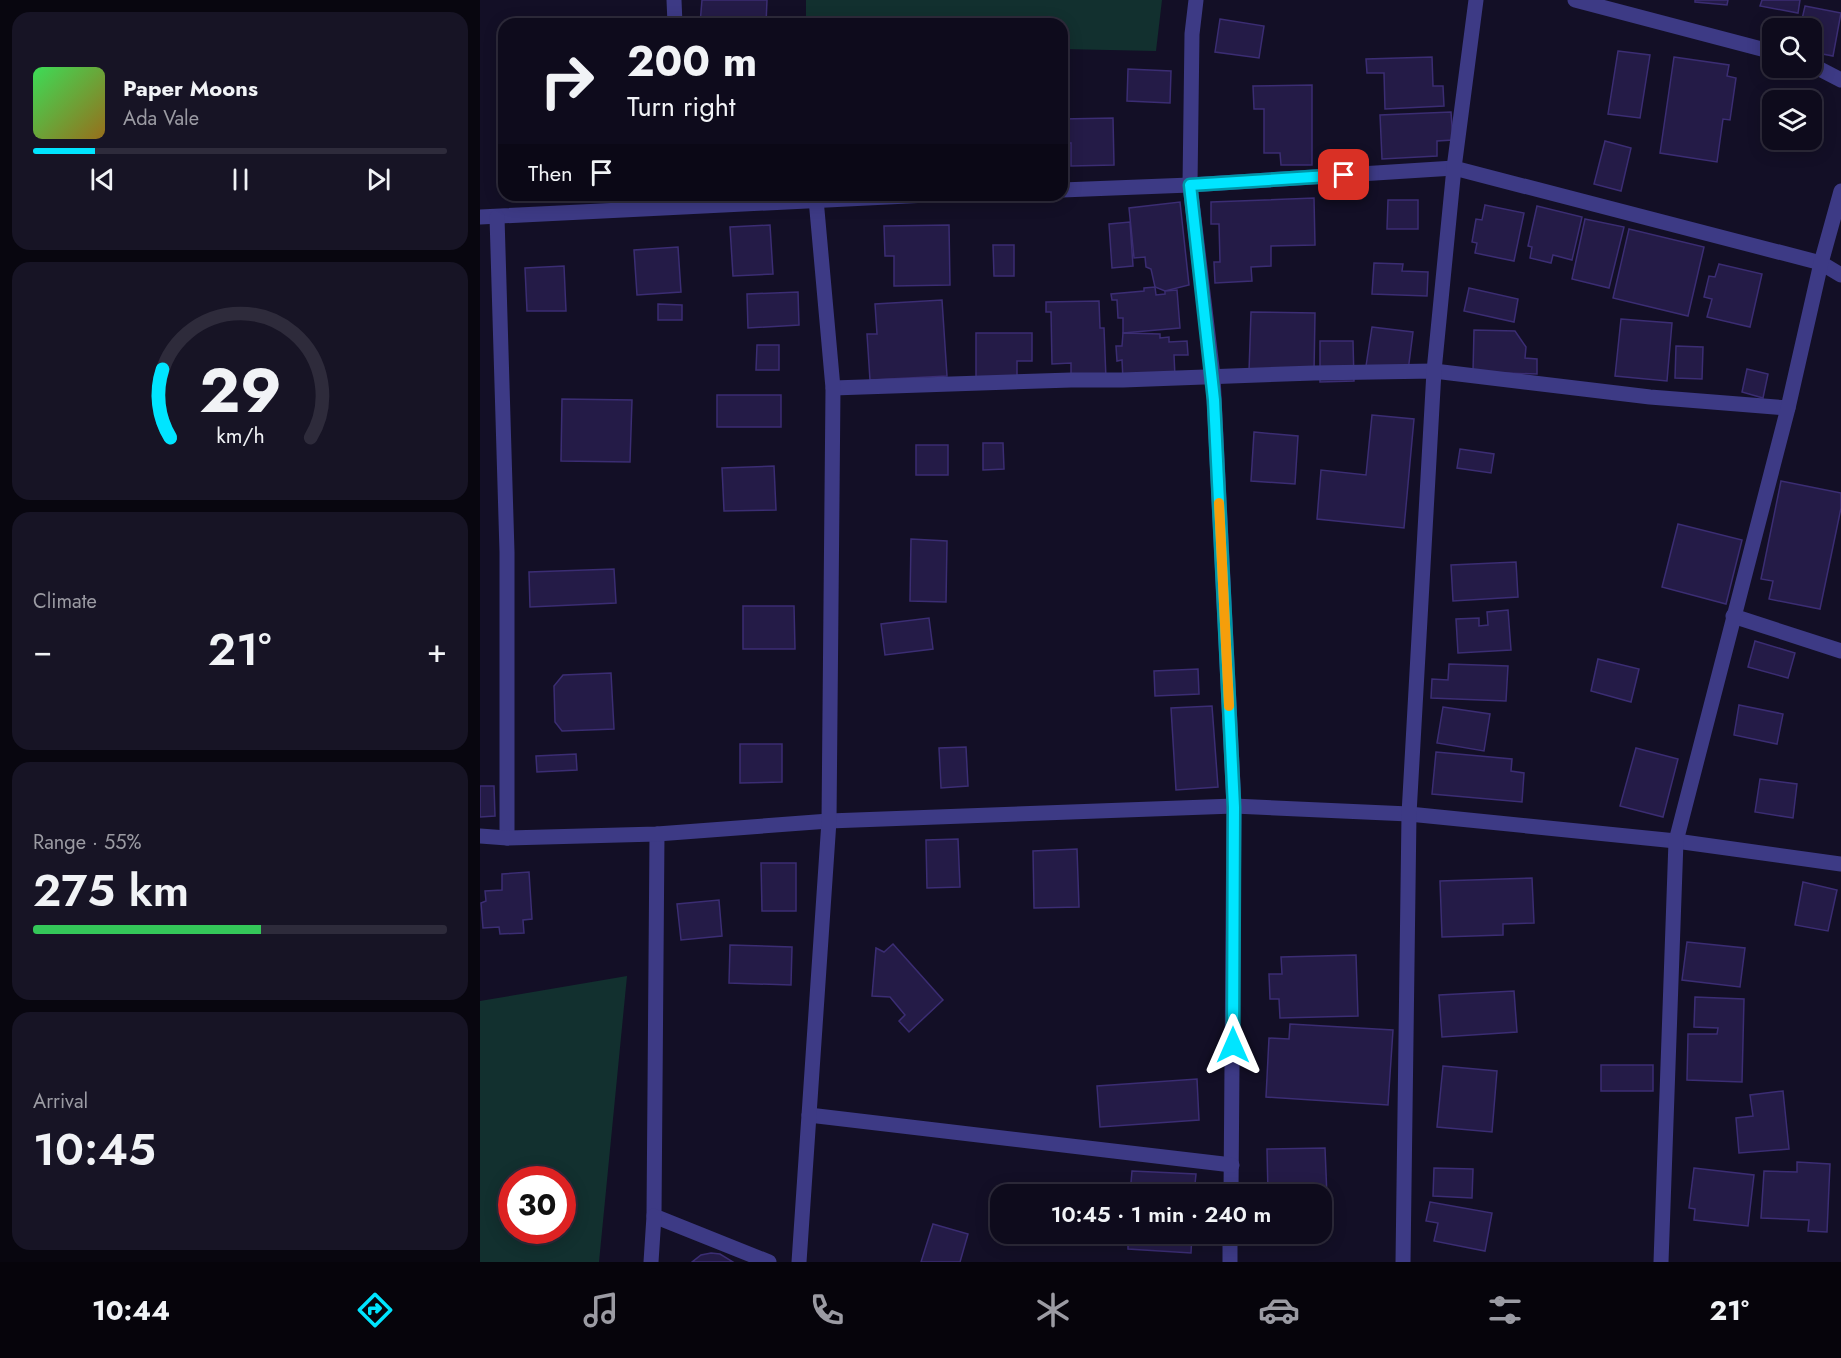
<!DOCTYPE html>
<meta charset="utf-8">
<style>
body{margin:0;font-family:Jost,sans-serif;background:#171425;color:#f1f3f6;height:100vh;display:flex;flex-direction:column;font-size:22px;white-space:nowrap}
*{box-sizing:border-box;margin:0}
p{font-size:20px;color:#9b9ba3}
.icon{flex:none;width:33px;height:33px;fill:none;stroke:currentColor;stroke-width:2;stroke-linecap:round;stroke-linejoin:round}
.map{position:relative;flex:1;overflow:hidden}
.panel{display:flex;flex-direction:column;gap:12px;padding:12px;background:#08060f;width:480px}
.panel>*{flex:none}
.guide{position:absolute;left:18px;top:18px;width:570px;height:183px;border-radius:18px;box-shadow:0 3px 15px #0003,0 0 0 2px #2e2b3b;background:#0e0b1c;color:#f1f3f6;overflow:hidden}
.tools{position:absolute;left:1282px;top:18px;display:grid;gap:12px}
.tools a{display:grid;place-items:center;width:60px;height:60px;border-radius:12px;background:#0e0b1c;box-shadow:0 3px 15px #0003,0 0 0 2px #2e2b3b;font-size:30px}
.speed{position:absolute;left:18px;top:1166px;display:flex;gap:12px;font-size:30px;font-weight:700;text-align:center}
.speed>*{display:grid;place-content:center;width:78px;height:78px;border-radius:50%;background:#0e0b1c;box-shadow:0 3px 15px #0003,0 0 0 2px #2e2b3b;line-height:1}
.speed .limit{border:9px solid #d22;background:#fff;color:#111}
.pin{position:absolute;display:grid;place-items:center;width:51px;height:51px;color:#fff;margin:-26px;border-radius:12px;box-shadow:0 3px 9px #0006}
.me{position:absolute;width:66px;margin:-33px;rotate:0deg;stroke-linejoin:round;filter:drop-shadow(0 0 4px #0008)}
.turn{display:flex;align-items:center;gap:21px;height:126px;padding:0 30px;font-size:27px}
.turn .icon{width:78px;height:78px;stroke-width:2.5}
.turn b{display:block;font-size:42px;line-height:51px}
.then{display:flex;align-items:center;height:57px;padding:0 30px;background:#0003;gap:12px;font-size:22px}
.big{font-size:45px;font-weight:600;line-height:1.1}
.panel .tile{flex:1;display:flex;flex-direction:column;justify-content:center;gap:9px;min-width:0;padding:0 21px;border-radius:18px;background:#171425}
.panel .dial{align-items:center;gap:0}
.dial svg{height:156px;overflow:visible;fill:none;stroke:#2e2b3b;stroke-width:7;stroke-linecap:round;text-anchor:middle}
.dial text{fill:#f1f3f6;stroke:none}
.song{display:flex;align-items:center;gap:18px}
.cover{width:72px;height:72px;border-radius:9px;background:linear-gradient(135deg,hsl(130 70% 55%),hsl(40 70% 35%))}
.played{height:6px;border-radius:3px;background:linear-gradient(90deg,#00e5ff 15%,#2e2b3b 15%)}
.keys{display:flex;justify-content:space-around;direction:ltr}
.heat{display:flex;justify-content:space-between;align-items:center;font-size:33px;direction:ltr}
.charge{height:9px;border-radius:4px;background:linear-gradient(90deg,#34c759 55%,#2e2b3b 0)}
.trip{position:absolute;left:510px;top:1184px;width:342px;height:60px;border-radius:18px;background:#0e0b1c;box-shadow:0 3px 15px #0003,0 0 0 2px #2e2b3b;font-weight:600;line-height:60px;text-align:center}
.dock{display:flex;height:96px;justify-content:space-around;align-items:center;background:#06040b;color:#9b9ba3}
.dock .icon{width:42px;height:42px}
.dock .on{color:#00e5ff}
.dock b{font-size:27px;color:#f1f3f6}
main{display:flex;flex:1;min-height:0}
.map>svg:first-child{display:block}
</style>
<main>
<section class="panel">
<div class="tile">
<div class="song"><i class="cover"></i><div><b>Paper Moons</b><p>Ada Vale</p></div></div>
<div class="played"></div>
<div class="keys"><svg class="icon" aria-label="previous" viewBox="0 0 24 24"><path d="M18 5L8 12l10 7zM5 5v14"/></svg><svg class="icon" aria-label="pause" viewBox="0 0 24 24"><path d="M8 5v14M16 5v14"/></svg><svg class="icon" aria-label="next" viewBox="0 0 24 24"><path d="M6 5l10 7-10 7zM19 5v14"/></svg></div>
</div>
<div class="tile dial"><svg viewBox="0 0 100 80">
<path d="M14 69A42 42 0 1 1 86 69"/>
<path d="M14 69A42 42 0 0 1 10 34" stroke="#00e5ff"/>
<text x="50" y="56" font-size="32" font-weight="700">29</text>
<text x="50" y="72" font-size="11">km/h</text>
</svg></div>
<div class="tile"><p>Climate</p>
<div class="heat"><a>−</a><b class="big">21°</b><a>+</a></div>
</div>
<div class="tile"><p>Range · 55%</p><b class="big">275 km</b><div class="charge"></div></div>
<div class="tile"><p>Arrival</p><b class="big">10:45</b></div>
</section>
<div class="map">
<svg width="1361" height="1262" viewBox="0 0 1361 1262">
<rect width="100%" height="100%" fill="#130f26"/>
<g fill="#12302f" fill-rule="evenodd">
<polygon points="326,0 682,0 676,51 582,49 582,24 326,24"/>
<path d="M147,976l-28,286h-119v-261zM32,1179h50v51h-50z"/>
</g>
<g fill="#241b47" stroke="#3b2d73" stroke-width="1.5">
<polygon points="222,0 287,0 286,24 220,24"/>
<polygon points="1215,0 1248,0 1247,5 1215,2"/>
<polygon points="1282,0 1320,0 1318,13 1280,6"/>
<polygon points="1325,6 1361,13 1353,56 1332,52 1332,28 1320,28"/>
<polygon points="740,19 784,26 779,58 735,52"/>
<polygon points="1138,51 1170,55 1160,118 1128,114"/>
<polygon points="952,57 953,86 963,86 964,106 905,109 904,73 887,73 886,59"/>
<polygon points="1194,57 1249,65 1247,76 1256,78 1250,120 1243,119 1237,162 1180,153"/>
<polygon points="648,69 691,71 690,103 647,101"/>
<polygon points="832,85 832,165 801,165 800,153 784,153 784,109 774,109 773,86"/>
<polygon points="971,112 973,140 957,141 957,156 902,159 900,115"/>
<polygon points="633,118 634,165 591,166 591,143 582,143 582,119"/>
<polygon points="1125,141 1151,148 1141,191 1114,184"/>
<polygon points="834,198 835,245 791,246 791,266 771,267 772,281 735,283 734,262 740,262 739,224 731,224 731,202"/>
<polygon points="908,200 938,200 938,229 907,229"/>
<polygon points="700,202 709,285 685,291 675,287 671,269 666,267 665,257 654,258 649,208"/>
<polygon points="1005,205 1044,213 1034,261 995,253 997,243 992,242 996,219 1002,220"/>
<polygon points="1057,206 1102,217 1092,260 1073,255 1071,263 1050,258 1052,247 1048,246"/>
<polygon points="1105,219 1144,227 1129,288 1092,279"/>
<polygon points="650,222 653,266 632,268 629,224"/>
<polygon points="290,225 293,274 253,276 250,227"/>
<polygon points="469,225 470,285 414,286 414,256 405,256 404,226"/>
<polygon points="1149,229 1224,247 1208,316 1133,298"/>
<polygon points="513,245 534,245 534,276 514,276"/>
<polygon points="198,247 201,292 157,295 154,250"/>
<polygon points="894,263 923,264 922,271 948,272 947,296 892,294"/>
<polygon points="1239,264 1282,274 1270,327 1227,317 1232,299 1224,297 1229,276 1235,277"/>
<polygon points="84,266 86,311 47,311 45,268"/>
<polygon points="675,287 676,295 685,294 685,291 697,290 700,328 643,333 643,318 638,318 637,300 632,300 631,294 664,291 664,288"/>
<polygon points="989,288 1038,299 1034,322 984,311"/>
<polygon points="318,292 319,325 268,328 267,294"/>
<polygon points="462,300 467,376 390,380 387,334 397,334 395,304"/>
<polygon points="619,301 620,328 624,328 626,379 591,380 591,363 572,364 571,312 566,312 566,302"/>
<polygon points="178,304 202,305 202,320 178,320"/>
<polygon points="771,312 835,313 834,373 769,372"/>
<polygon points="1141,319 1192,323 1187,381 1135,376"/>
<polygon points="892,327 933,332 928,371 886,366"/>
<polygon points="994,330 1035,331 1046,347 1045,358 1057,359 1057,374 993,372"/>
<polygon points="496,333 552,333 552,361 537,361 537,377 496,377"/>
<polygon points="643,333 680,334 680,338 689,337 689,342 707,341 708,355 694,355 695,377 643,380 642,360 637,361 636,346 642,346"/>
<polygon points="840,341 873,341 874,381 840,382"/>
<polygon points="277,345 299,345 299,370 276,370"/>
<polygon points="1196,346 1223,347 1222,379 1195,378"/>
<polygon points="1267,369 1288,374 1283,398 1262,392"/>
<rect x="237" y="395" width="64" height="32"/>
<polygon points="82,399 152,400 150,462 81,461"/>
<polygon points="892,415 934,419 924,528 837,519 841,470 886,475"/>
<polygon points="774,432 818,436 815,484 771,481"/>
<polygon points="503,443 523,443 524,469 503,470"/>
<rect x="436" y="445" width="32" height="30"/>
<polygon points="980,449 1014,454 1011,473 977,468"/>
<polygon points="294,466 296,510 244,511 242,468"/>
<polygon points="1301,481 1361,493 1361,508 1340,609 1289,599 1293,581 1281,579"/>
<polygon points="1198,524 1262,540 1246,604 1182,587"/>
<polygon points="431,539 467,541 466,602 430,601"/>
<polygon points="1036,562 1038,597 973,601 971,565"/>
<polygon points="134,569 136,603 50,607 49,572"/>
<polygon points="263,606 314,606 315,649 263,649"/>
<polygon points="1028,610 1031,650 978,653 976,619 999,618 999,626 1008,625 1007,612"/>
<polygon points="449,618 453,649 405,655 401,624"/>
<polygon points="1275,641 1315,653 1308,678 1268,667"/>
<polygon points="1118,659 1159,669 1151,702 1111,691"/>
<polygon points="969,664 1028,666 1026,701 951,698 952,679 968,680"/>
<polygon points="718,669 719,694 675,696 674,671"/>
<polygon points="131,673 134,729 82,731 75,722 74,686 83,675"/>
<polygon points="1259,705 1303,714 1297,744 1254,735"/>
<polygon points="732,706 738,787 696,790 691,708"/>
<polygon points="963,707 1010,714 1004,751 957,743"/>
<polygon points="260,744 302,744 302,782 260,783"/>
<polygon points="486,747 488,786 461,788 459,748"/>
<polygon points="1156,748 1198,759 1183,817 1140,806"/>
<polygon points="956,752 1032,759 1031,771 1044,773 1042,802 952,794"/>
<polygon points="96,754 97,770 57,772 56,756"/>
<polygon points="1280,779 1317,784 1313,818 1275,812"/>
<polygon points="0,786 14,786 15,816 0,817"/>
<polygon points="478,839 480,887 447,888 446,840"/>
<polygon points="597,849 599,907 554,908 553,851"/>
<polygon points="281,863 316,863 316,911 282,911"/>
<polygon points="49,872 52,919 43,920 44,933 20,934 19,927 3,928 1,903 6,901 5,891 22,890 22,874"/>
<polygon points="1052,878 1054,923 1023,924 1023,935 962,937 960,881"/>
<polygon points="1323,882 1357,890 1348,931 1315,925"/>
<polygon points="239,900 242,936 201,940 197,904"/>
<polygon points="1207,942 1265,948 1260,987 1202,980"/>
<polygon points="413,944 463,1000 429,1032 419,1021 425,1015 410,997 392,996 396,948 404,952"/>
<polygon points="250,945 312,947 311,985 249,983"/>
<polygon points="876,955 878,1016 800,1018 799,999 790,999 789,974 802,974 801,957"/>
<polygon points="1034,991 1037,1032 962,1037 959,995"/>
<polygon points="1215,997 1264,999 1262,1082 1207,1080 1208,1034 1237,1034 1238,1028 1214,1027"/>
<polygon points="810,1024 913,1030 908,1105 786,1097 789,1038 809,1039"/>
<rect x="1121" y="1065" width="52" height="26"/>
<polygon points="963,1066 1017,1071 1012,1132 957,1127"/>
<polygon points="717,1079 719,1120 620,1127 617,1086"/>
<polygon points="1303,1091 1309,1149 1259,1153 1256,1118 1273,1116 1270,1095"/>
<polygon points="845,1148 847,1197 842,1197 842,1194 788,1194 787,1149"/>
<polygon points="1317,1162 1350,1164 1347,1232 1328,1231 1329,1220 1281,1218 1284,1171 1317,1172"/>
<polygon points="954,1168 993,1169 992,1198 953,1196"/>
<polygon points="1214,1168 1274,1175 1268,1226 1214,1220 1215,1209 1209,1208"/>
<polygon points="652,1171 716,1174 714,1194 650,1194"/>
<polygon points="523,1184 553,1188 552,1194 522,1194"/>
<polygon points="950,1202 1012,1213 1005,1251 954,1241 958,1223 946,1221"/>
<polygon points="453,1224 488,1234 480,1262 441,1262"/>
<polygon points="648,1233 712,1233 711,1253 648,1249"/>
<polygon points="231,1253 240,1254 253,1262 212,1262 221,1255"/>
</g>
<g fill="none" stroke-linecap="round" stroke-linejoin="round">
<g stroke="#3d3a85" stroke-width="15">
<polyline points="194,0 195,24"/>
<polyline points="716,0 712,34 710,185 733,376 754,806 751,1194"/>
<polyline points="1095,0 1293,52"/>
<polyline points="1332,65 1361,80"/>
<polyline points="582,190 710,185 974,168 1341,263 1361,275"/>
<polyline points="0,217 448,195"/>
<polyline points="17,217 27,552 27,838"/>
<polyline points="353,388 591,380 643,380 834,373 954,371 1170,397 1308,408"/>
<polyline points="1253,616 1361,651"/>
<polyline points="177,834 174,1216 289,1262"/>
<polyline points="0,836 27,838 177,834 349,821 754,806 929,814 1196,841 1361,864"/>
<polyline points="329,1115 752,1165"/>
<polyline points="171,1262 174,1216"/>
<polyline points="319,1262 349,821 353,388 336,199"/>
<polyline points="750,1262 750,1233"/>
<polyline points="923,1262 929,814 954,371 974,168 996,0"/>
<polyline points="1181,1262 1196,841 1308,408 1341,263 1361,191"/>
</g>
</g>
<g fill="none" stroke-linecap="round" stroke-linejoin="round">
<defs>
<polyline id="route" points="753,1045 754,807 734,400 710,185 864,175"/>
</defs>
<use href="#route" stroke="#0095a6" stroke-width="15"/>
<use href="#route" stroke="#00e5ff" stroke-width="10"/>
<polyline stroke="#f59e0b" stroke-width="10" points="739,503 749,706"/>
</g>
</svg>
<div class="tools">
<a><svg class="icon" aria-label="search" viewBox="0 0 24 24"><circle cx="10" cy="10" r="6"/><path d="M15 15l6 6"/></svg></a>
<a><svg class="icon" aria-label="layers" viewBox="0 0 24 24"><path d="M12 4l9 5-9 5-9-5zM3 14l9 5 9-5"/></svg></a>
</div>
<div class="speed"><div class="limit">30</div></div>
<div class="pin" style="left:864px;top:175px;background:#d93025"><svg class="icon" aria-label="arrive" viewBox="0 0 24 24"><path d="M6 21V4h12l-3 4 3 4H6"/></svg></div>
<svg class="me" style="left:753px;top:1045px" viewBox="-20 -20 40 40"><path d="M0-17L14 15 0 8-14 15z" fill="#00e5ff" stroke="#fff" stroke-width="4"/></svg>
<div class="trip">10:45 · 1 min · 240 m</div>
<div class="guide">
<div class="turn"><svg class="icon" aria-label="right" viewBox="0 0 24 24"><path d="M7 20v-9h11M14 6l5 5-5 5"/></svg><div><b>200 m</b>Turn right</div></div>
<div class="then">Then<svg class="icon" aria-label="arrive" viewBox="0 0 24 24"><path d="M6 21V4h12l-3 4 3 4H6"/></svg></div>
</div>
</div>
</main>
<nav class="dock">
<b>10:44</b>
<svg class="icon on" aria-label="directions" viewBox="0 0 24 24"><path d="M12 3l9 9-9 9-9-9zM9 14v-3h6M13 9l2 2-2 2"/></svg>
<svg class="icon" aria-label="music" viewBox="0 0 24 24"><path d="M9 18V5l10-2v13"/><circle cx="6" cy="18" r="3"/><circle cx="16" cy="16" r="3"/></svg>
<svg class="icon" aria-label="phone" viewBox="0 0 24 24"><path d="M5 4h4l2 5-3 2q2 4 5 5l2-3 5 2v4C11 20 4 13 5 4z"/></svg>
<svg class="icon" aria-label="climate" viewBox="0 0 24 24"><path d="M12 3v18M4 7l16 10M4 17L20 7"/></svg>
<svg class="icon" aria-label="car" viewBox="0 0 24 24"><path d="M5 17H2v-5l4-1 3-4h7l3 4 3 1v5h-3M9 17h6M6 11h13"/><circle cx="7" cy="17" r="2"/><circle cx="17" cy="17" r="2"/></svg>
<svg class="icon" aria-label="filters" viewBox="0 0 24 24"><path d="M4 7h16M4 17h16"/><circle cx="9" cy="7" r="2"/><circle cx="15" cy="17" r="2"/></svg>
<b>21°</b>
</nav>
